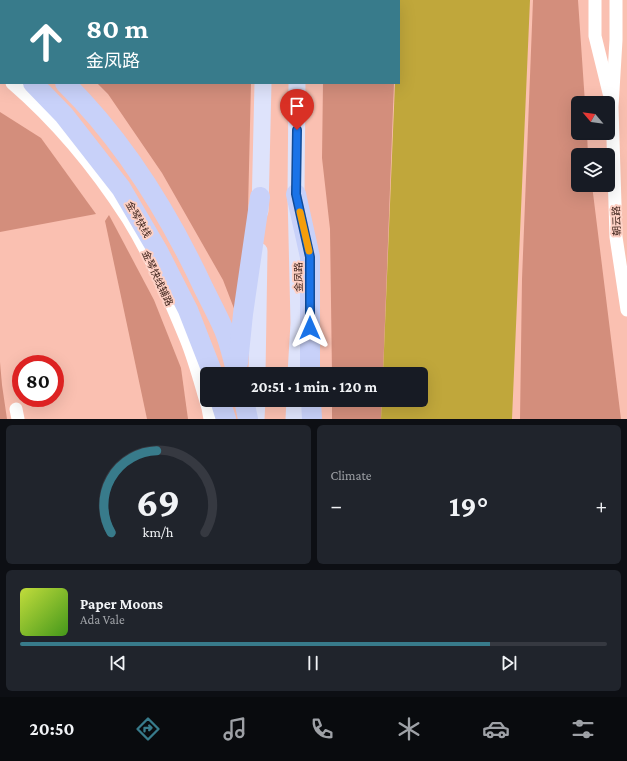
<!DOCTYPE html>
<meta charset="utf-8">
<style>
body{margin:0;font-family:"Crimson Pro","Noto Sans SC",serif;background:#20242c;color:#f1f3f6;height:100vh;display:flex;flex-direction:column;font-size:15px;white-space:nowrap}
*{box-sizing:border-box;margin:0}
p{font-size:13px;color:#9ea1a6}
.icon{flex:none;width:22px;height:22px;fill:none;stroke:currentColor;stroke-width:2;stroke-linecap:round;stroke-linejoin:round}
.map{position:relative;height:419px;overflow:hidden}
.side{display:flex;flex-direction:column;gap:6px;padding:6px;background:#0d0f14;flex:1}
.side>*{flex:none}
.hud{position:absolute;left:0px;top:0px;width:400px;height:84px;box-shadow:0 4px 16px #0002;background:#387b8b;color:#fff;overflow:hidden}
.needle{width:26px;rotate:299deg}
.fabs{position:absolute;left:571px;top:96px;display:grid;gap:8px}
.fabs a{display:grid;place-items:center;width:44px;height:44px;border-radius:6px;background:#171b24;box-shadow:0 4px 16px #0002;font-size:20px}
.speed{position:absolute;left:12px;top:355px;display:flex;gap:8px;font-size:20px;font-weight:700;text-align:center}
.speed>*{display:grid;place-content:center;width:52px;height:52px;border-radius:50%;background:#171b24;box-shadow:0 4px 16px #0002;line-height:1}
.speed .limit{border:6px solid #d22;background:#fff;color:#111}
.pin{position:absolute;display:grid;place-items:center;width:34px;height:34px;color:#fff;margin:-41px -17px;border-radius:50% 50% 50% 0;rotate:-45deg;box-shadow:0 0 4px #0007}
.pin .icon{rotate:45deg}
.me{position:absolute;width:44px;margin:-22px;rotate:0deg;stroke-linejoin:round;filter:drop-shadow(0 0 3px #0008)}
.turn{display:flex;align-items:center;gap:14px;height:84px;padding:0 20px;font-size:18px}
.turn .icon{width:52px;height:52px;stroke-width:2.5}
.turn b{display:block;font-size:28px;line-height:34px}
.big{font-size:30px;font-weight:700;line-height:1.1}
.side .widget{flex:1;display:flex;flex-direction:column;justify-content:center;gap:6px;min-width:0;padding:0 14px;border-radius:6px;background:#20242c}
.side .dial{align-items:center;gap:0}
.dial svg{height:104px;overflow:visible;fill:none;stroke:#363941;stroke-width:7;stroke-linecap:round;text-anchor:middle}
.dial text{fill:#f1f3f6;stroke:none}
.song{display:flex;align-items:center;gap:12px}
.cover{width:48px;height:48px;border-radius:6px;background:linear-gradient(135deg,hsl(70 70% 55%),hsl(100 70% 35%))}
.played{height:4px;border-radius:2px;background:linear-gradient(90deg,#387b8b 80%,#363941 80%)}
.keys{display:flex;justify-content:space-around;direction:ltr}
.heat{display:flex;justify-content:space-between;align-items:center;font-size:22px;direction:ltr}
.side .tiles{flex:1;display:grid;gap:6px;grid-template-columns:1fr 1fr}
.widget:last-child{grid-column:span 2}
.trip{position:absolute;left:200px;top:367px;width:228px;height:40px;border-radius:6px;background:#171b24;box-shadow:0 4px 16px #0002;font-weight:700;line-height:40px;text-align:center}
.tabs{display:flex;height:64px;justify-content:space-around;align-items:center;background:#090b0e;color:#9ea1a6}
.tabs .icon{width:28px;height:28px}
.tabs .on{color:#387b8b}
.tabs b{font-size:18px;color:#f1f3f6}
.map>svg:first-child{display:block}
</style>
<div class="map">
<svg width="627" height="419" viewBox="0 0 627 419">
<rect width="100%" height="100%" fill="#fac0b1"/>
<g fill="#d38e7c">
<polygon points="0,0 253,0 1,1 1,2"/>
<polygon points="533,0 578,0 585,103 578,103 578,133 587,133 588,155 578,155 578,185 592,185 621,419 520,419 522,279"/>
<polygon points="97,83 251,83 245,337 223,280 162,173 108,94"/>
<polygon points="323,83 394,83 383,374 332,374 330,229 322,158"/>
<polygon points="0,112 41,138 96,214 0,232"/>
<polygon points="109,215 154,300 181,368 188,419 147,419 105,221"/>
<polygon points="0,362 2,385 7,419 0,419"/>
<polygon points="332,400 382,400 381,419 332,419"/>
</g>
<polygon fill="#c0a73b" points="399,0 530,0 512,419 381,419 382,400 421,400 421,374 383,374 395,83 399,83"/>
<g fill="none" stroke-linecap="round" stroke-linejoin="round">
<g stroke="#fff" stroke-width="13">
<polyline points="595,0 595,36 609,93"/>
<polyline points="616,0 616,40 612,107 616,237 627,310"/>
<polyline points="0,73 1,74"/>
<path d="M12,83c44,38 84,86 116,136 23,37 41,79 58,120 9,22 15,46 22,69l2,11"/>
<polyline points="16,409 18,419"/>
</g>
<g stroke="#dee3fb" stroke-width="17">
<polyline points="264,1 264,0"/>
<polyline points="297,1 297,0"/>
<polyline points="260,211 263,83"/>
<polyline points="257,374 259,251"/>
<polyline points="296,374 299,323 296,194 297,83"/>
<polyline points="256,419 257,400"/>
<polyline points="294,419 295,400"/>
</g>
<g stroke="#c8d1f9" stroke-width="20">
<polyline points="0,25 1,25"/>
<polyline points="0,53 1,54"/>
<polyline points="33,83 64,115 121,188 158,251 188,310 213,374"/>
<path d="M65,83c59,58 104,131 139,206 7,14 14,27 20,41 6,14 9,30 13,44"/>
<polyline points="296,194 310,257 310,374"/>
<polyline points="238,363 243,314 260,197"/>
<polyline points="220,400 226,419"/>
<polyline points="244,400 248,419"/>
<polyline points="311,400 312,419"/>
</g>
</g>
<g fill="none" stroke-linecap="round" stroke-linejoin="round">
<defs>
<polyline id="route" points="297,130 296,194 310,257 310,328"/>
</defs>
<use href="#route" stroke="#114b97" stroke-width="10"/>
<use href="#route" stroke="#1a73e8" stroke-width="7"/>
<polyline stroke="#f59e0b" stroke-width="7" points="300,212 309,251"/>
</g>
<g text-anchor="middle" stroke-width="4" stroke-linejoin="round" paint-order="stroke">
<g font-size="10" fill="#3f241c" stroke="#fed1c5">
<text transform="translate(139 219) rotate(60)" y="4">金琴快线</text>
<text transform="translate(616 221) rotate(-92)" y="4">朝云路</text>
<text transform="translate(298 277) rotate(-91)" y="4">金凤路</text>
<text transform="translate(158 278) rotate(65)" y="4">金琴快线辅路</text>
</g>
</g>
</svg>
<div class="fabs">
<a><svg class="needle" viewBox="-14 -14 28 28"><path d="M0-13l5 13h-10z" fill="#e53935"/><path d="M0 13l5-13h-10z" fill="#9ea1a6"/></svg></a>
<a><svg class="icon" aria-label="layers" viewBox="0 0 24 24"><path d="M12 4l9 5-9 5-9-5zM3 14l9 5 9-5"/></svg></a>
</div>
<div class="speed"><div class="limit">80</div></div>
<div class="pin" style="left:297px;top:130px;background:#d93025"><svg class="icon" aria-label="arrive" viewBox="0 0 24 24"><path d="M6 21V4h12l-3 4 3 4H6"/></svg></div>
<svg class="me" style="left:310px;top:328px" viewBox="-20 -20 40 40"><path d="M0-17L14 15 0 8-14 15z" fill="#1a73e8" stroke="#fff" stroke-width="4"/></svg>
<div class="trip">20:51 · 1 min · 120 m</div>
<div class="hud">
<div class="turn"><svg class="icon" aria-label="ahead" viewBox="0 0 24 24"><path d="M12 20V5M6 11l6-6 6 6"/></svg><div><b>80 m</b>金凤路</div></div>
</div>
</div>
<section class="side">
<div class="tiles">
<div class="widget dial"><svg viewBox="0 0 100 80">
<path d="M14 69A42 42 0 1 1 86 69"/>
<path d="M14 69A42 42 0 0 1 49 6" stroke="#387b8b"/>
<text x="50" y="56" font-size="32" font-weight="700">69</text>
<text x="50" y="72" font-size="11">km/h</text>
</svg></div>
<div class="widget"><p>Climate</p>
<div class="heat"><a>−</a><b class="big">19°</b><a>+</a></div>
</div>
<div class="widget">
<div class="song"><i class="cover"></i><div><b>Paper Moons</b><p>Ada Vale</p></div></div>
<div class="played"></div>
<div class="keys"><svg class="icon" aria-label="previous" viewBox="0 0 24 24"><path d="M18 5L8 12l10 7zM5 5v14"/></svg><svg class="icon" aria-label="pause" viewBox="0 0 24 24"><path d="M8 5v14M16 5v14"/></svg><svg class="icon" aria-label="next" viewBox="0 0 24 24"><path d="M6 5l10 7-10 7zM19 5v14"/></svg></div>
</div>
</div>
</section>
<nav class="tabs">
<b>20:50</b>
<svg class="icon on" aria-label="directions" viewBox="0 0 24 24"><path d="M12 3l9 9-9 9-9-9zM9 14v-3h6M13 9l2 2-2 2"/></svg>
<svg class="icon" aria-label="music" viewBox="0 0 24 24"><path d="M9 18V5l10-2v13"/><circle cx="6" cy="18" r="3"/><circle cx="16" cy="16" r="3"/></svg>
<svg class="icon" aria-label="phone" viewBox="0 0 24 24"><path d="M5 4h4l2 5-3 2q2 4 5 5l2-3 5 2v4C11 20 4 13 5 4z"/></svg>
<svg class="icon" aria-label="climate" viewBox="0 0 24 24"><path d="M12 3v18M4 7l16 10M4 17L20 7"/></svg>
<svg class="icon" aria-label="car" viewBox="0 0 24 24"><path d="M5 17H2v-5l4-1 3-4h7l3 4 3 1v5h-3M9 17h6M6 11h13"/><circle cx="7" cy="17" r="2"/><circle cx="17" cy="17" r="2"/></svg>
<svg class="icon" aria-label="filters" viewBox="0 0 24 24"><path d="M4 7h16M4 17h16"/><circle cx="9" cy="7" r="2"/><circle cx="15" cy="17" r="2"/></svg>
</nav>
